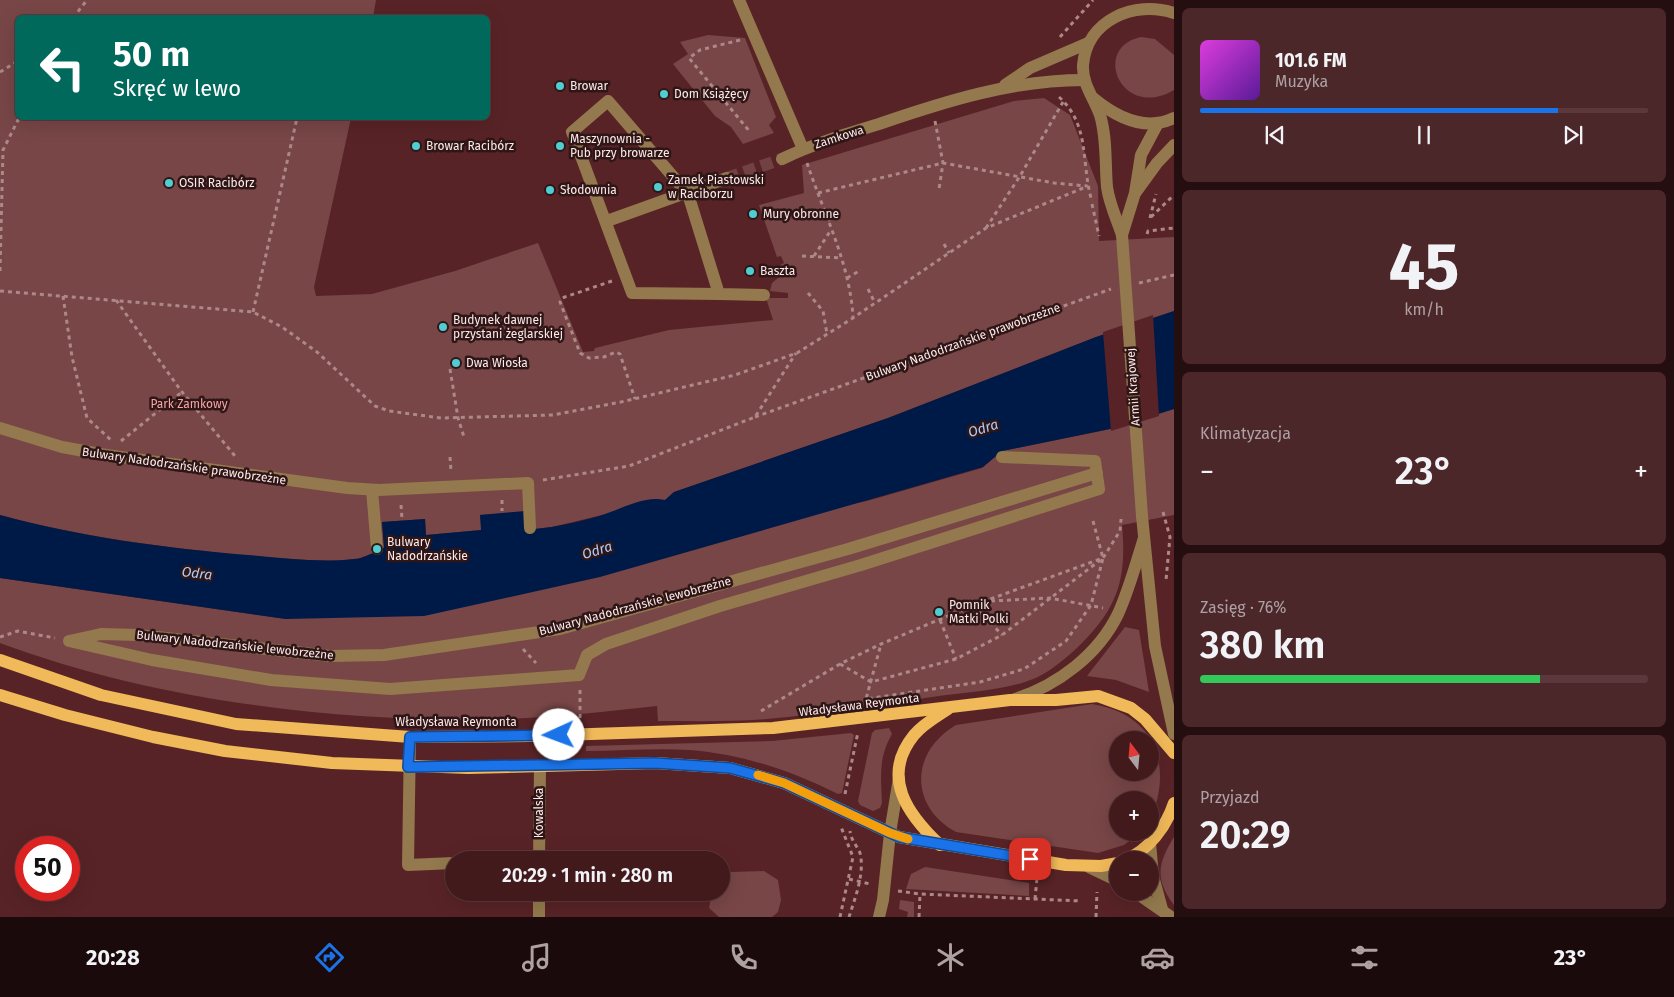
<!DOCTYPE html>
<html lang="pl">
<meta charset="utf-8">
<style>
body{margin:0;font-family:"Fira Sans",sans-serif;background:#4c2729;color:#f1f3f6;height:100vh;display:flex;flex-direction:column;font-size:19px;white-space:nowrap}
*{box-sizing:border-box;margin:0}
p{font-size:16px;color:#aea1a3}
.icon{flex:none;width:28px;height:28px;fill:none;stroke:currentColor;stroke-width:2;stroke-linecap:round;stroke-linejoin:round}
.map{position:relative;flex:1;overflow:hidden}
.panel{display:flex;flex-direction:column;gap:8px;padding:8px;background:#240e0f;width:500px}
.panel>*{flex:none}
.guide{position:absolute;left:15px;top:15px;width:475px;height:105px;border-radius:8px;box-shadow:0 5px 20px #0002,0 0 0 1px #5a383b;background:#00695c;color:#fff;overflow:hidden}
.needle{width:32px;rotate:344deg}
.tools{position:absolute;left:1109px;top:731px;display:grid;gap:10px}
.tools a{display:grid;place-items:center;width:50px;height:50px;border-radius:50%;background:#421a1c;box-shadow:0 5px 20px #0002,0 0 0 1px #5a383b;font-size:25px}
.speed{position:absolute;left:15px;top:836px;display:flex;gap:10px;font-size:25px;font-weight:700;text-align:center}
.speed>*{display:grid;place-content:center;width:65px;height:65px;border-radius:50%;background:#421a1c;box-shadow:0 5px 20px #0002,0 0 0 1px #5a383b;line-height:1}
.speed .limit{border:8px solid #d22;background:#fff;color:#111}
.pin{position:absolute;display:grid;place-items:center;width:42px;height:42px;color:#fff;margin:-21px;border-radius:10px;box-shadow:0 2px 8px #0006}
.me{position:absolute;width:55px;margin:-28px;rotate:268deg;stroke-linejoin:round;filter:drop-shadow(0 0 4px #0008)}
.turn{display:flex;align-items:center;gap:18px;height:105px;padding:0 15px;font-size:22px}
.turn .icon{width:65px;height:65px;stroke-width:2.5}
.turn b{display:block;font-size:35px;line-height:42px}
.big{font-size:38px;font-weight:600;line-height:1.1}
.panel .tile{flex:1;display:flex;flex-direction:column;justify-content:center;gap:8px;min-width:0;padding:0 18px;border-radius:8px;background:#4c2729}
.panel .dial{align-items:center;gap:0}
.dial b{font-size:65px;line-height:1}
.song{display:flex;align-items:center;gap:15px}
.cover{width:60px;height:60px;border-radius:8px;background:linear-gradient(135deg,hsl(300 70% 55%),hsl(270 70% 35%))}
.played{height:5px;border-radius:2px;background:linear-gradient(90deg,#1a73e8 80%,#5a383b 80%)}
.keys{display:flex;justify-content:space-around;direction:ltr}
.heat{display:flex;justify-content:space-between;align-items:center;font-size:28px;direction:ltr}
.charge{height:8px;border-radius:4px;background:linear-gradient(90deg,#34c759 76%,#5a383b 0)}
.trip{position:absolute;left:445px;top:851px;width:285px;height:50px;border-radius:25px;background:#421a1c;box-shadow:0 5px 20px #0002,0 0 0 1px #5a383b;font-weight:600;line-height:50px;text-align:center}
.tabs{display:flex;height:80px;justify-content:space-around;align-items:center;background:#1a0a0b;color:#aea1a3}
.tabs .icon{width:35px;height:35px}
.tabs .on{color:#1a73e8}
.tabs b{font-size:22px;color:#f1f3f6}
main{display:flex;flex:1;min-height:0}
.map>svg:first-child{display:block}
</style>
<main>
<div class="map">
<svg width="1174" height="917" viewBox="0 0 1174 917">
<rect width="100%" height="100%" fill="#582326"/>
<g fill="#784647" fill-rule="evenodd">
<path d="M0,0h376l-3,17 -355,1v100h333l-37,169 2,9 56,-2 83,-23 83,-28 45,109 11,-1 1,-3 74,-18 104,-10 -7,-22h22v-5l-18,-2 2,-8 11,-9 -3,-9 4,-2 -3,-7 -4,1 -18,-52 45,-12 -2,-28 212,-64 30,-3 26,17 28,71 1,55 75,-4v74l-78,26 -208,81 -214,74 -9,8 -113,27 -17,2 -42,-15 -13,1 2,15 -56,5 -1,-16 -43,3 2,26 -1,3c-12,1 -20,8 -29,8 -34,4 -69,-1 -103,-3 -84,-8 -170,-19 -251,-41z"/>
<polygon points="708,35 745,38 776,117 769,125 774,133 743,144 731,127 715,116 673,64 688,54 680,42"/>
<path d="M1141,37l14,2 19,16v35c-52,31 -84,-42 -33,-53z"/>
<path d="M1174,409v106l-52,10c5,54 -4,83 -44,122 -12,11 -27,24 -42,31 -32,13 -70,14 -104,19 -55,8 -109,17 -165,22 -36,3 -73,2 -109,2l-1,-15c-64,7 -128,14 -192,14 -154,-1 -320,-23 -465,-77v-65l286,41 581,-118 115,-33 20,-17 108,-22z"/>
<polygon points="1125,627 1139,630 1149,692 1116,680 1087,676"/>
<path d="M1092,704c63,10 82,61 58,117v-21h-32v32l22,1 -16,12 -26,8 -142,-21c-47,-26 -46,-80 0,-107zM1118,740h32v32h-32z"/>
<path d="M889,728l3,6c-14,24 -11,44 -10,69l-2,5 -7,3 -13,-6 -2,-4 14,-68 3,-3z"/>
<path d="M851,733l3,2 -12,58 -4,1c-47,-23 -95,-40 -149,-44 -34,-2 -69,1 -103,1v-5l186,-5z"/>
<path d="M1174,837v68c-20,-26 -16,-42 0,-68z"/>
<polygon points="925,867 1029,883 1029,896 906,889 911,874"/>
<polygon points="764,871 778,880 781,900 778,912 772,917 719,917 709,908 712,893 721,892 721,879 731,872"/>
<polygon points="900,900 914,902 914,917 907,917 908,912 899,909"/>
</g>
<path fill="#001a48" d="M1174,311v98l-64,20 -108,22 -19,16 -383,110 -176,39 -138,3 -286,-41v-63c80,22 165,33 248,40 35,3 71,8 106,4 9,0 17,-7 28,-8l2,-4 -2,-25 43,-3 1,16 55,-5 -1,-15 45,-4 10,18c22,-2 43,-7 64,-13 21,-6 45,-21 66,-16l9,-8 214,-74 208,-81z"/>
<polygon fill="#582326" points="1153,315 1159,416 1111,431 1103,332"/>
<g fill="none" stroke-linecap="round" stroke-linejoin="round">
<polyline stroke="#714143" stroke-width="12" stroke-dasharray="12 6" stroke-linecap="butt" points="727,178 782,159"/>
<g stroke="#ad8889" stroke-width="3" stroke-dasharray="4 4" stroke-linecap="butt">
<polyline points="73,18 87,0"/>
<polyline points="1060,37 1093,0"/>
<polyline points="740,40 700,50 689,58 750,132"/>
<polyline points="0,72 18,61"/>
<path d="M1059,97c31,28 22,64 32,101"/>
<polyline points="935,121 943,163 939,189"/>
<path d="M807,163c17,51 43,101 46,154"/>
<polyline points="818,193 943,163 1054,183 1087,186"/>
<polyline points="1092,204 1099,236"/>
<polyline points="1151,217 1174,195"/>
<polyline points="1150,218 1156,194"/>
<polyline points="828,220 840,217"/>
<polyline points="986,228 1020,176 1063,102"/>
<polyline points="1147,234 1148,231 1174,228"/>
<polyline points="944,244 949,253"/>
<polyline points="802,256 842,258"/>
<polyline points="814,256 831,230"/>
<polyline points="0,271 3,150 19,118"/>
<polyline points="847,278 861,270"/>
<polyline points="612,281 562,298 560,302 580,353 589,358 604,357 616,352 620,354 635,399"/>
<polyline points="1139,283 1174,275"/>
<polyline points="868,289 875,303"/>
<polyline points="0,291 253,312 282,327 317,352 375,406 389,411 441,418 553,415 621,402 735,375 797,353 853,318 986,228 1088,186"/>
<polyline points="808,293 823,311 827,334"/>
<polyline points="63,296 72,357 87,418 111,440"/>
<polyline points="116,300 182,392 235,456"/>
<polyline points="253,312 297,118"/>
<polyline points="450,369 458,418 464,437"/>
<polyline points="755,417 1111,289"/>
<polyline points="121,441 182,392"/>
<polyline points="450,457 451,471"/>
<polyline points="543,480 629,466 755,417 796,353"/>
<polyline points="502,500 502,511"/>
<polyline points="401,505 402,519"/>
<polyline points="1163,512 1170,537 1166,580"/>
<polyline points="1093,521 1103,558"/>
<polyline points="991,601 1050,598 1103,608"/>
<polyline points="974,605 1002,635"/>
<polyline points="940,620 956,659"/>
<polyline points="0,637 18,631 55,638"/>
<polyline points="523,649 536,663"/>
<polyline points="840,664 871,682 956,659 1002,635 1103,558 1091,605 1066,641 1024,669 980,682 866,699 881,644"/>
<polyline points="580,690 580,719"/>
<polyline points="761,711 840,664 881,644 974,605 1103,558 1120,531 1121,519"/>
<polyline points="845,794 858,732"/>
<polyline points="849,879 870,884"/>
<polyline points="898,891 920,894 1081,901"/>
<polyline points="1035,899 1037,878"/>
<polyline points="840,917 853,857 841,827"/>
<path d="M849,917c6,-19 16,-44 11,-64 -3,-7 -9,-13 -10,-22"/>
<polyline points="919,917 920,894"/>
<polyline points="1096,917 1097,892"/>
</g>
<g stroke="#93794d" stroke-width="12">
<polyline points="739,0 803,149"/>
<polyline points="1005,85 1030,68 1088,43"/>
<path d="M1093,98c23,19 52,34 81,20"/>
<path d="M782,159c31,-15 64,-25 97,-35 67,-23 134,-44 205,-44"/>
<polyline points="1136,192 1157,163 1174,145"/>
<polyline points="607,221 727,178"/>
<path d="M1122,235c-5,-15 -13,-32 -15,-48 -2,-23 0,-49 -7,-72 -6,-17 -18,-31 -17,-50 4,-45 51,-65 91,-52"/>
<polyline points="1122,235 1135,193 1141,155 1158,123"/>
<polyline points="719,294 632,293 572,132 608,101 688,194 719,294 764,295"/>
<polyline points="0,428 62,447 106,455 347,488 379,490 528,483 530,528"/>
<polyline points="1002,457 1095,461 1099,489 861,565 720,606 606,644 587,655 579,675 390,689 271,680 152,660 69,641 101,634 138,635 331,656 384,655 560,629 848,549 1097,473"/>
<polyline points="372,490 377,549"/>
<polyline points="1142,516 1155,646 1174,734"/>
<path d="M1015,699c43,-14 83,-44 103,-85 11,-24 18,-51 26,-76"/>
<polyline points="410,737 408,865 454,863"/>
<polyline points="1150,843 1153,876 1162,909"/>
<polyline points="539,860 540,766"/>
<polyline points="1089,867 1118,881"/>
<polyline points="1135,892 1171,917"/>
<polyline points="539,917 539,892"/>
<polyline points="879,917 883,900 890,833 899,778"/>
</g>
<g stroke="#f0b959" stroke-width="12">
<polyline points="0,660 101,695 236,724 410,737 531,736 773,728 1010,700 1056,700 1098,696 1131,708 1145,719 1174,753"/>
<polyline points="0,695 65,715 153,737 225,751 332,763 468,768 655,763 730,768 784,783 899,837 1066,865 1101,866 1118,863"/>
<path d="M940,845c-32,-30 -60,-68 -26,-110 9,-11 22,-18 34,-26"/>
<path d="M1125,860c24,-10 41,-33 49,-57"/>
</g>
<polyline stroke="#93794d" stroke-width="12" points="1122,235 1142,516"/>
</g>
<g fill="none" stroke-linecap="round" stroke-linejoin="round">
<defs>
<polyline id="route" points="559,735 410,737 408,767 655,763 730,768 784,783 899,837 1030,859"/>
</defs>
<use href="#route" stroke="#114b97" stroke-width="12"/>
<use href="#route" stroke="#1a73e8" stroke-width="9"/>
<polyline stroke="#f59e0b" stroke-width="9" points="758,775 784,783 890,833 908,839"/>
</g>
<g fill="#51ccd1" stroke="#2e1617" stroke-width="2">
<circle cx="560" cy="86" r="5"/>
<circle cx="664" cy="94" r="5"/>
<circle cx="416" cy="146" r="5"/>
<circle cx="560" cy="146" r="5"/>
<circle cx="169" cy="183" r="5"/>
<circle cx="658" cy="187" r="5"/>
<circle cx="550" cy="190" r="5"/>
<circle cx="753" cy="214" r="5"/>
<circle cx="750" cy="271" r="5"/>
<circle cx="443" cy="327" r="5"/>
<circle cx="456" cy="363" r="5"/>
<circle cx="377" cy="549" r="5"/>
<circle cx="939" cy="612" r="5"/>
</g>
<g text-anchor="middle" stroke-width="5" stroke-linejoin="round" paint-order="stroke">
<g font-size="12" fill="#fee9e8" stroke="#2e1617" text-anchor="start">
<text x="570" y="90">Browar</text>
<text x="674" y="98">Dom Książęcy</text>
<text x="570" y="143">Maszynownia -<tspan x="570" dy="14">Pub przy browarze</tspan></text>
<text x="426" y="150">Browar Racibórz</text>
<text x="668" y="184">Zamek Piastowski<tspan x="668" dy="14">w Raciborzu</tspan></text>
<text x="179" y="187">OSIR Racibórz</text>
<text x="560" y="194">Słodownia</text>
<text x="763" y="218">Mury obronne</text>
<text x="760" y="275">Baszta</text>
<text x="453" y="324">Budynek dawnej<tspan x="453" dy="14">przystani żeglarskiej</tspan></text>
<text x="466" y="367">Dwa Wiosła</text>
<text x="387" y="546">Bulwary<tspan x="387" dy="14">Nadodrzańskie</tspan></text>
<text x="949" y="609">Pomnik<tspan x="949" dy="14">Matki Polki</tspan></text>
</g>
<g font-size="12" fill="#fee9e8" stroke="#2e1617">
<text transform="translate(839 137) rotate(-18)" y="4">Zamkowa</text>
<text transform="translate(963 342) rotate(-20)" y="4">Bulwary Nadodrzańskie prawobrzeżne</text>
<text transform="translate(1133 387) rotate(-94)" y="4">Armii Krajowej</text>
<text transform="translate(184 466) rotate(8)" y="4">Bulwary Nadodrzańskie prawobrzeżne</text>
<text transform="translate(635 606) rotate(-15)" y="4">Bulwary Nadodrzańskie lewobrzeżne</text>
<text transform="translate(235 645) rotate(6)" y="4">Bulwary Nadodrzańskie lewobrzeżne</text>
<text transform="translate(859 705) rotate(-7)" y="4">Władysława Reymonta</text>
<text x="456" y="726">Władysława Reymonta</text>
<text transform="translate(539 813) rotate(-90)" y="4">Kowalska</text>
</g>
<g font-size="12" fill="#f7a4a5" stroke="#2e1617">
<text x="189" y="408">Park Zamkowy</text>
</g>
<g font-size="14" font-style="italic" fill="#aeccfb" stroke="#2e1617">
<text transform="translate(983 428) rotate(-17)" y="5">Odra</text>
<text transform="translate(597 550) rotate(-17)" y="5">Odra</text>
<text transform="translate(197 573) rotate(7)" y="5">Odra</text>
</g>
</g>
</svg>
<div class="tools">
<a><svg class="needle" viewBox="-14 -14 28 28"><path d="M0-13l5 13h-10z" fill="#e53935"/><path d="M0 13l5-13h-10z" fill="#aea1a3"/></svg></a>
<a>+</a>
<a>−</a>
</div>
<div class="speed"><div class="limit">50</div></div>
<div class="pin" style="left:1030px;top:859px;background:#d93025"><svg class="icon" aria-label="arrive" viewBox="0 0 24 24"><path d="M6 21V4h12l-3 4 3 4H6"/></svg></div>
<svg class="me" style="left:559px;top:735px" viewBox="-20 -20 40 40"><circle r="19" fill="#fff"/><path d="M0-13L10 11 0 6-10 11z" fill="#1a73e8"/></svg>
<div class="trip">20:29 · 1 min · 280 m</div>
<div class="guide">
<div class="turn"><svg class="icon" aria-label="left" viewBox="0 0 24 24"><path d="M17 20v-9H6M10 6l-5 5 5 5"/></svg><div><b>50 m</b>Skręć w lewo</div></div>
</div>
</div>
<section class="panel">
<div class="tile">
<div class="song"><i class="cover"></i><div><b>101.6 FM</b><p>Muzyka</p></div></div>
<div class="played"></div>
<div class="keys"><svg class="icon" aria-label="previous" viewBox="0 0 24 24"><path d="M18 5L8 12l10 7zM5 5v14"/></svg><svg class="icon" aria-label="pause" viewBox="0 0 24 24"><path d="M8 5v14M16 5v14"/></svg><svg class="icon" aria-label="next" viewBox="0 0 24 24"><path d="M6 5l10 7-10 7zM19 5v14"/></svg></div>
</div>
<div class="tile dial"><b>45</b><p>km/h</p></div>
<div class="tile"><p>Klimatyzacja</p>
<div class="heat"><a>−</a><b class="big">23°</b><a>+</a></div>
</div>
<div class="tile"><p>Zasięg · 76%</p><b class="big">380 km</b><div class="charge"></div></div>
<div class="tile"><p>Przyjazd</p><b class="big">20:29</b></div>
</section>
</main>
<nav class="tabs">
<b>20:28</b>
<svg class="icon on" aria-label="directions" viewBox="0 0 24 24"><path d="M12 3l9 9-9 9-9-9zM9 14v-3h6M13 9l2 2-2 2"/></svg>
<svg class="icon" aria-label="music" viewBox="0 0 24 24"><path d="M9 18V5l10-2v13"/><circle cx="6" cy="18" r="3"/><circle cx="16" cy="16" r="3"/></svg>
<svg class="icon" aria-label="phone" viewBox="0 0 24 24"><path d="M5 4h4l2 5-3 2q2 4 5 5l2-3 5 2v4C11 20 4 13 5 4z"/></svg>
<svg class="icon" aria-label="climate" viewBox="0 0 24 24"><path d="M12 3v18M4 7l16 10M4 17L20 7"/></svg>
<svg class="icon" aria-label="car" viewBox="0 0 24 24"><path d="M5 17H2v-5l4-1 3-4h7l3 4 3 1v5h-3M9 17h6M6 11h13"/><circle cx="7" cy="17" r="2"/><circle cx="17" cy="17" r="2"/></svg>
<svg class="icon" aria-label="filters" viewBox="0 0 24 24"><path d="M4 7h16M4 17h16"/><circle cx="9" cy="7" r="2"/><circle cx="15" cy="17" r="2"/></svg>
<b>23°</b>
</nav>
